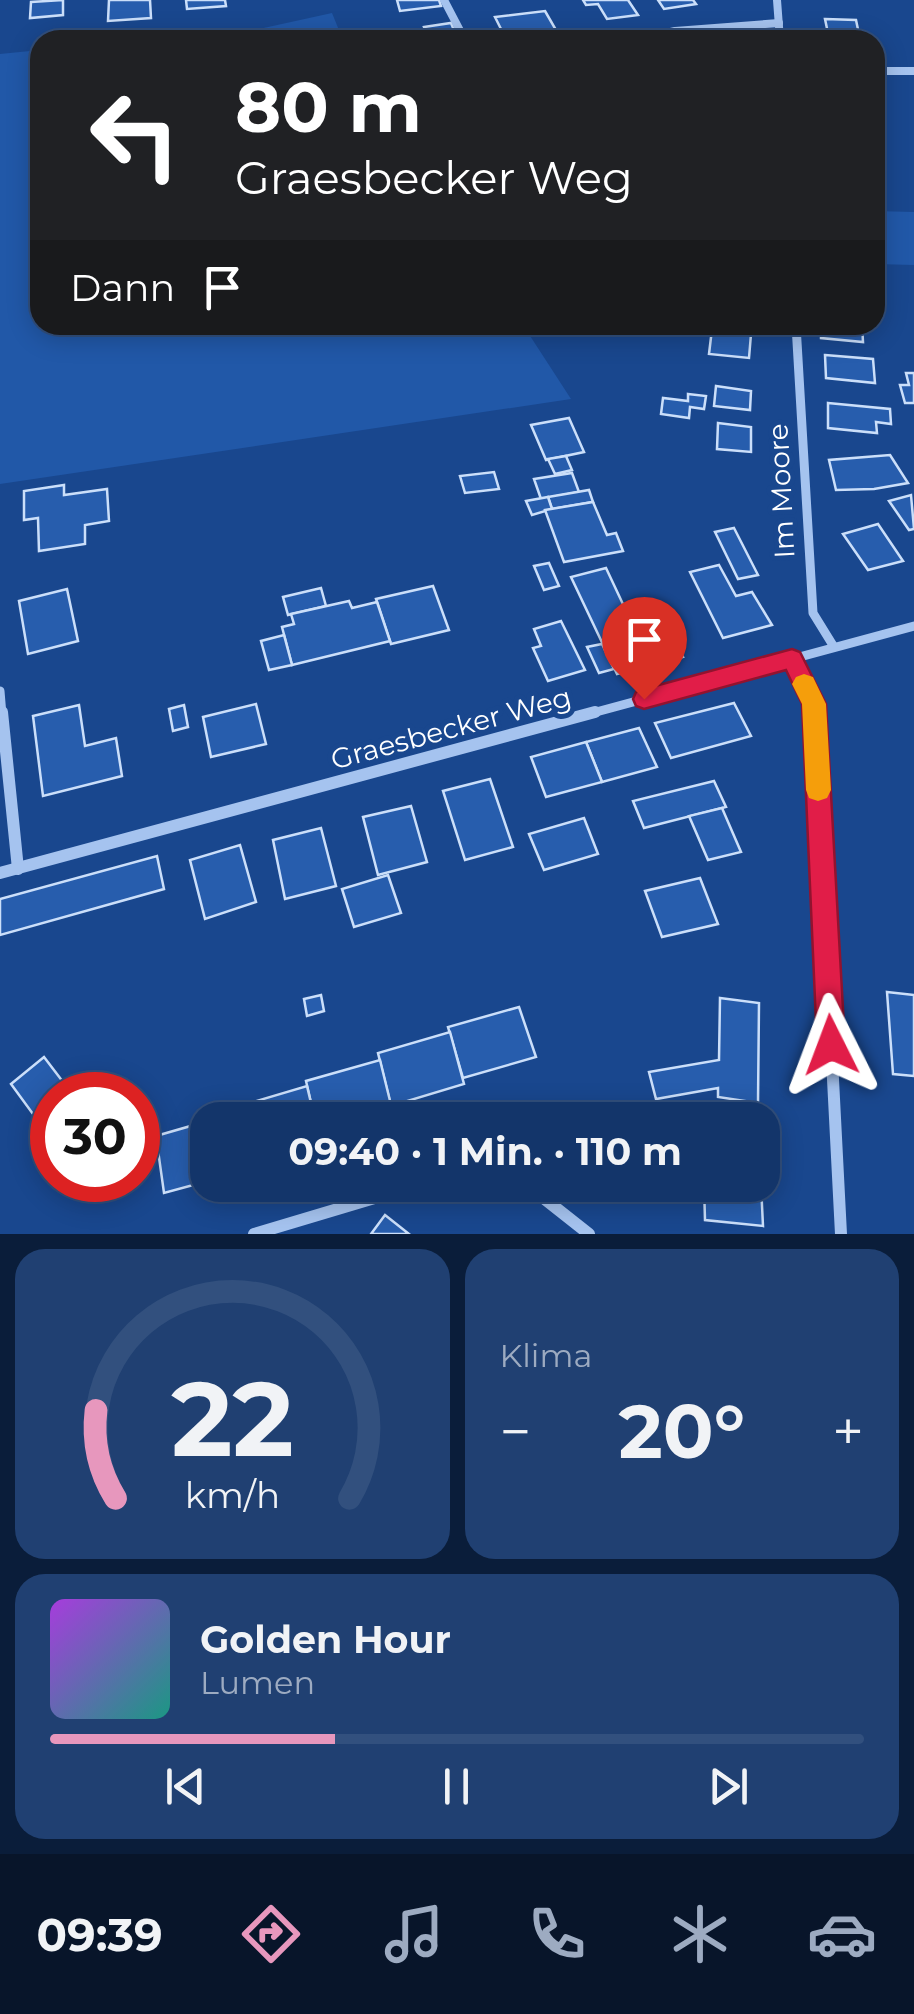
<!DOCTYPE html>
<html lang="de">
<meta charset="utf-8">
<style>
body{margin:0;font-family:Montserrat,sans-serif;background:#204072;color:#f1f3f6;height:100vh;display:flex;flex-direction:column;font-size:38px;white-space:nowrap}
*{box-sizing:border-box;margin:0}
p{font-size:32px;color:#9dabc1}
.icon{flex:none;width:55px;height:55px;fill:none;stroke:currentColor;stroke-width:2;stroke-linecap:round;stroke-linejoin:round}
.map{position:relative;height:1234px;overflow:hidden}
.details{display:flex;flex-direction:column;gap:15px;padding:15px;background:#0a1d3a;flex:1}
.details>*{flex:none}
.banner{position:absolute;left:30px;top:30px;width:855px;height:305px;border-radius:30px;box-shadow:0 5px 25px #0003,0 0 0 2px #32507e;background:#202124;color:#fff;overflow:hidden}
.speed{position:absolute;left:30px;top:1072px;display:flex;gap:20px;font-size:50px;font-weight:700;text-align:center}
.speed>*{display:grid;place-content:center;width:130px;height:130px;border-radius:50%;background:#13356a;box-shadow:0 5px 25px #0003,0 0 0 2px #32507e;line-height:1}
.speed .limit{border:15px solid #d22;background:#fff;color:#111}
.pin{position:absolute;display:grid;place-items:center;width:85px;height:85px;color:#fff;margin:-102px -42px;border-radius:50% 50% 50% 0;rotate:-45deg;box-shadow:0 0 10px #0007}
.pin .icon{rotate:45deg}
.me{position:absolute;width:110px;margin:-55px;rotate:357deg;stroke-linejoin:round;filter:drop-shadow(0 0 8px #0008)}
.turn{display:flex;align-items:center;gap:35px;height:210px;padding:0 40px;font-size:45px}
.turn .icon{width:130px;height:130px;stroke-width:2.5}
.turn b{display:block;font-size:70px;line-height:85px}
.then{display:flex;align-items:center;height:95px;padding:0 40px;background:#0003;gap:20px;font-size:38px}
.big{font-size:75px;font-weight:700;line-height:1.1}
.details .card{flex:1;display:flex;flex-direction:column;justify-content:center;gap:15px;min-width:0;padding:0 35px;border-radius:30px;background:#204072}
.details .dial{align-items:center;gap:0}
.dial svg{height:260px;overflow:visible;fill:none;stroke:#32507e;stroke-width:7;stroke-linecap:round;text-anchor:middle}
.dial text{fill:#f1f3f6;stroke:none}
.song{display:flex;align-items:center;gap:30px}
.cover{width:120px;height:120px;border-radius:15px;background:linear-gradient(135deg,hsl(280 70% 55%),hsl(170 70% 35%))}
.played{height:10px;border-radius:5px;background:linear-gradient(90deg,#e797bd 35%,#32507e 35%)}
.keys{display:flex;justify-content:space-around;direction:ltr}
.heat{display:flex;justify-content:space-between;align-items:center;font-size:55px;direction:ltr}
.details .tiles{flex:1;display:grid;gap:15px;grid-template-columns:1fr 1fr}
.card:last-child{grid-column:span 2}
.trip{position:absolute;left:190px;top:1102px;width:590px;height:100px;border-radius:30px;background:#13356a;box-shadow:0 5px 25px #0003,0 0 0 2px #32507e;font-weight:700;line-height:100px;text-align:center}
.menu{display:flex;height:160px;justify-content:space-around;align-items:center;background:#08152a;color:#9dabc1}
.menu .icon{width:70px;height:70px}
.menu .current{color:#e797bd}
.menu b{font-size:45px;color:#f1f3f6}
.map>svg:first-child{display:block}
</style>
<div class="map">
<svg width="914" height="1234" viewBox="0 0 914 1234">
<rect width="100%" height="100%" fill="#19478e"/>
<g fill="#2158a8">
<polygon points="332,13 343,40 141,40 259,29"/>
<polygon points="40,50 40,325 523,325 571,399 0,484 0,54"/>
<polygon points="875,211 914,212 914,265 875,264"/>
</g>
<g fill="#275dad" stroke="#cbdffa" stroke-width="2.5">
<polygon points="63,0 63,15 30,18 31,2"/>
<polygon points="109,0 150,0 151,18 108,21"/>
<polygon points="186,0 225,0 226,6 187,9"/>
<polygon points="397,0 439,0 441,6 400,11"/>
<polygon points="583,0 628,0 638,15 607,19 598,4 586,5"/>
<polygon points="658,0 693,0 696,4 664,9"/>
<polygon points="545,11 556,30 505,37 495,17"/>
<polygon points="825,19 856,20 860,39 829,38"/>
<polygon points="451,23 458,40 429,40 424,27"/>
<polygon points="749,33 752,40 716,40 714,34"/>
<polygon points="821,325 862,325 863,342 821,338"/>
<polygon points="712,329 751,334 749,358 709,354"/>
<polygon points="825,355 873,359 875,383 826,378"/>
<polygon points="906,373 914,373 914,403 905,403 900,385 909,385"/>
<polygon points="716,386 751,391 750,410 714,406"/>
<polygon points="688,394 706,396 704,409 690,407 689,418 661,414 663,398 688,401"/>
<polygon points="828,403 890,409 891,424 876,422 877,433 828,428"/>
<polygon points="569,418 584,452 546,460 531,425"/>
<polygon points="718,423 751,427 751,452 717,449"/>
<polygon points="890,455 908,483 874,489 836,490 829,460"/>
<polygon points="566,456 572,470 555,474 548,459"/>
<polygon points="494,472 499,489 465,493 460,476"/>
<polygon points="572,473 579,492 541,499 534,479"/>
<polygon points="64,485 64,495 107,489 109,521 85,525 85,544 39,551 38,518 24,520 24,491"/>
<polygon points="589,490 593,502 552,509 548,497"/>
<polygon points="911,495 914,529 909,530 889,501"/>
<polygon points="548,497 552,509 532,515 526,501"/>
<polygon points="593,502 607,535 616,533 623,551 564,562 545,510"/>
<polygon points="878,524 903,561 868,570 843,534"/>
<polygon points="734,528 758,575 738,579 715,532"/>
<polygon points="549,563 559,586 544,590 534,566"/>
<polygon points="719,565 736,596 752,592 772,625 723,638 690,572"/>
<polygon points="606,568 637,634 667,626 683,657 617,674 571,577"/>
<polygon points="433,586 449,630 391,644 376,599"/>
<polygon points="321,588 326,606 288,615 283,597"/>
<polygon points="67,589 78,641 28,654 19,601"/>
<polygon points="349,601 352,608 377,602 390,641 292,665 282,627 294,624 291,614"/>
<polygon points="561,621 585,670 548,681 533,648 541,646 534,629"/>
<polygon points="284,635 292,665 269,670 261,641"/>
<polygon points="602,644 614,669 599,673 587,647"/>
<polygon points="734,703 751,736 671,758 655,723"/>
<polygon points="256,704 266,744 211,757 203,717"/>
<polygon points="79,705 85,746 116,738 122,776 43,796 33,716"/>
<polygon points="184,705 188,727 173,731 169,709"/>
<polygon points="639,728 657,767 602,782 586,742"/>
<polygon points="586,742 602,782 546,797 531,757"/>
<polygon points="490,779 513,847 465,860 443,791"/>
<polygon points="714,781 726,807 644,828 633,801"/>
<polygon points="411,806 427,862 378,875 363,817"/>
<polygon points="722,808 741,852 708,860 689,816"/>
<polygon points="584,818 598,854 544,870 529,834"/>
<polygon points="321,828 336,886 285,899 273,840"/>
<polygon points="240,845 256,902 205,919 190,860"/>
<polygon points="157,856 164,889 0,935 0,899"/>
<polygon points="388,875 401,913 354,927 342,889"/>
<polygon points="700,878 718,924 662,937 645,891"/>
<polygon points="887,992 914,995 914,1076 893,1074"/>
<polygon points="321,995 324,1011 307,1016 304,999"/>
<polygon points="720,998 759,1003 758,1103 718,1097 718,1088 656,1099 649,1072 719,1060"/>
<polygon points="519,1007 536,1057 463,1078 448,1027"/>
<polygon points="450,1032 464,1084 391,1106 378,1053"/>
<polygon points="44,1057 73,1095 52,1095 52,1140 11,1084"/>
<polygon points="380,1060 393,1113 371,1120 315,1120 306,1081"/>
<polygon points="307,1086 315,1120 234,1120 233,1108"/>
<polygon points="208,1121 208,1181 164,1193 156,1136"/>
<polygon points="704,1185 761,1185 763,1226 705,1220"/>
<polygon points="385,1215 409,1234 371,1234"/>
</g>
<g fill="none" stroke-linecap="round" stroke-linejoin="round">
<g stroke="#a5c3ef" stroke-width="8">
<polyline points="444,0 465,40"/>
<polyline points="777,0 780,40"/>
<polyline points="637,40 675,31 779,23"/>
<polyline points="875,71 914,71"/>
</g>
<g stroke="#a5c3ef" stroke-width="9">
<polyline points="796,325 813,613 834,647"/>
<polyline points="792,659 814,704 815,715"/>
<polyline points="0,691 2,715"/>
<polyline points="585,715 914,626"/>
</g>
<g stroke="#a5c3ef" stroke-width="12">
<polyline points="2,712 18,869"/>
<polyline points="814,712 841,1234"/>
<polyline points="0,873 595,712"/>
<polyline points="527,1185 589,1234"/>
<polyline points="254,1234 418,1185"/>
</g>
</g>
<polygon fill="#e11d48" stroke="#92132f" stroke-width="2.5" points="792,649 800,652 826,704 845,1045 841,1055 831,1059 821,1055 817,1045 802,704 786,670 644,709 636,706 633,699 636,692 644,689"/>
<polygon fill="#f59e0b" points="804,674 813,677 826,704 831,790 827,798 818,801 809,798 806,790 802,704 792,684 796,677"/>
<g text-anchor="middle" stroke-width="10" stroke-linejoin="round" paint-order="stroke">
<g font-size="28" fill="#fff" stroke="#19478e">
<text transform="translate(781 491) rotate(-93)" y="10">Im Moore</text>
<text transform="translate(451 728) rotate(-15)" y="10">Graesbecker Weg</text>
</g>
</g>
</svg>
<div class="speed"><div class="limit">30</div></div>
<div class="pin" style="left:644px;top:699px;background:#d93025"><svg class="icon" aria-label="arrive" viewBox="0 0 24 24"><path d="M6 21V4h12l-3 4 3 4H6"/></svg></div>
<svg class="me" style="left:831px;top:1045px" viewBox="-20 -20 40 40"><path d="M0-17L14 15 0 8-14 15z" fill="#e11d48" stroke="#fff" stroke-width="4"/></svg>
<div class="trip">09:40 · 1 Min. · 110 m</div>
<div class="banner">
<div class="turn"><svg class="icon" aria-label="left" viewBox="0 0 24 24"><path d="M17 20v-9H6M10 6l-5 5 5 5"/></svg><div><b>80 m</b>Graesbecker Weg</div></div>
<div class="then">Dann<svg class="icon" aria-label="arrive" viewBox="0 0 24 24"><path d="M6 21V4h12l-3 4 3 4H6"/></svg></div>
</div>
</div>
<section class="details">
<div class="tiles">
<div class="card dial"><svg viewBox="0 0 100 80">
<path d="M14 69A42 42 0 1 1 86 69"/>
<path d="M14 69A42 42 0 0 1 8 42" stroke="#e797bd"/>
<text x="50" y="56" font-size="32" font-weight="700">22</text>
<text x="50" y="72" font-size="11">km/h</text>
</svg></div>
<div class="card"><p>Klima</p>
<div class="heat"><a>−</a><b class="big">20°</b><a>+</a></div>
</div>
<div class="card">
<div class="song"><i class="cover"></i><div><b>Golden Hour</b><p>Lumen</p></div></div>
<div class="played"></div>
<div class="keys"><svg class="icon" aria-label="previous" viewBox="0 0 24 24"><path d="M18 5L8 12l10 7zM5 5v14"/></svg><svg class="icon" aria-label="pause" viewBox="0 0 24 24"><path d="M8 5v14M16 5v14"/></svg><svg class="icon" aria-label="next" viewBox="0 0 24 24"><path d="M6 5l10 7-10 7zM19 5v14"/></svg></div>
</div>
</div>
</section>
<nav class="menu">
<b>09:39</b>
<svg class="icon current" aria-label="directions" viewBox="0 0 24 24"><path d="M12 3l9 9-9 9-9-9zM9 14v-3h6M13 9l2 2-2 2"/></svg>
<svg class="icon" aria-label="music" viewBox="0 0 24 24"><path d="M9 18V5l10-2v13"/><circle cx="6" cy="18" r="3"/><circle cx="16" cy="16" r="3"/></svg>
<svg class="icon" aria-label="phone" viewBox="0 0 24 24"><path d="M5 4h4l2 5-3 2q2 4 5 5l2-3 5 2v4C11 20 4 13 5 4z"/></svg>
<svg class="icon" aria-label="climate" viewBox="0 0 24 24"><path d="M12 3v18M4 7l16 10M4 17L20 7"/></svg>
<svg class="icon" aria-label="car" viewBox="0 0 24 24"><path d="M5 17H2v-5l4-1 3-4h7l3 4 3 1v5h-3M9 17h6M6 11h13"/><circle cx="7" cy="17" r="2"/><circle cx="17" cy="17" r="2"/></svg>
</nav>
